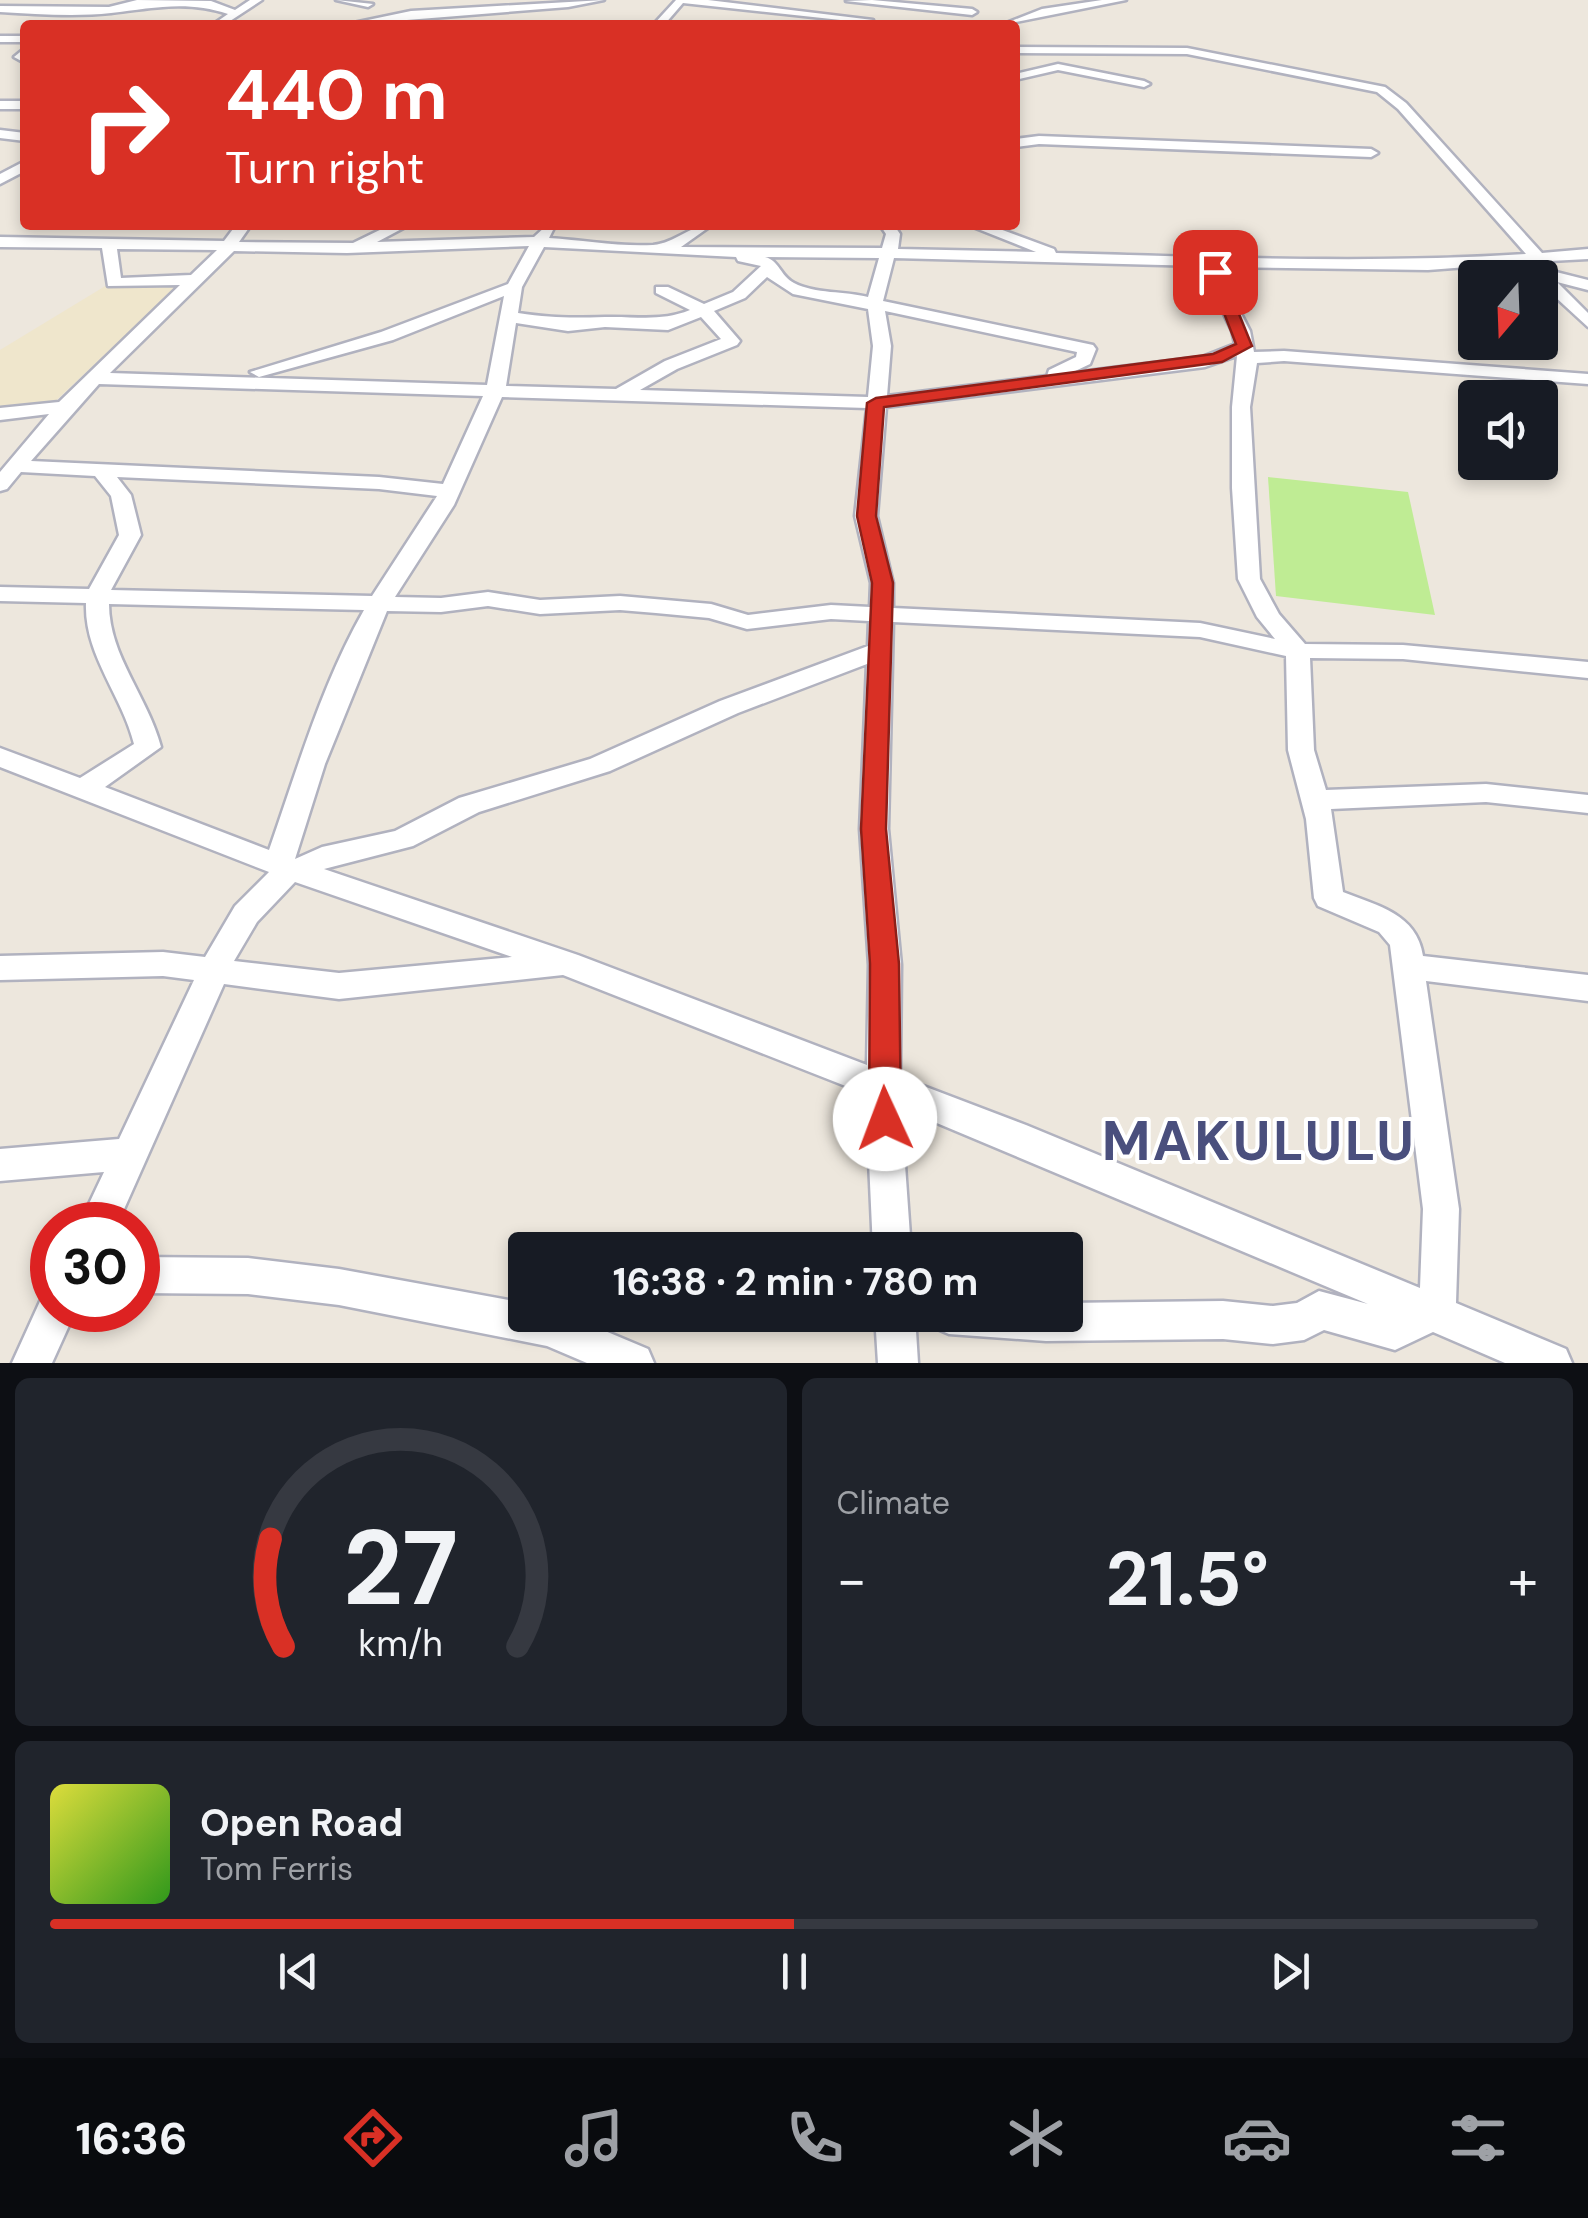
<!DOCTYPE html>
<meta charset="utf-8">
<style>
body{margin:0;font-family:"DM Sans",sans-serif;background:#20242c;color:#f1f3f6;height:100vh;display:flex;flex-direction:column;font-size:38px;white-space:nowrap}
*{box-sizing:border-box;margin:0}
p{font-size:32px;color:#9ea1a6}
.icon{flex:none;width:55px;height:55px;fill:none;stroke:currentColor;stroke-width:2;stroke-linecap:round;stroke-linejoin:round}
.map{position:relative;height:1363px;overflow:hidden}
.drawer{display:flex;flex-direction:column;gap:15px;padding:15px;background:#0d0f14;flex:1}
.drawer>*{flex:none}
.guide{position:absolute;left:20px;top:20px;width:1000px;height:210px;border-radius:10px;box-shadow:0 5px 15px #0003;background:#d93025;color:#fff;overflow:hidden}
.needle{width:65px;rotate:199deg}
.fabs{position:absolute;left:1458px;top:260px;display:grid;gap:20px}
.fabs a{display:grid;place-items:center;width:100px;height:100px;border-radius:10px;background:#171b24;box-shadow:0 5px 15px #0003;font-size:50px}
.speed{position:absolute;left:30px;top:1202px;display:flex;gap:20px;font-size:50px;font-weight:700;text-align:center}
.speed>*{display:grid;place-content:center;width:130px;height:130px;border-radius:50%;background:#171b24;box-shadow:0 5px 15px #0003;line-height:1}
.speed .limit{border:15px solid #d22;background:#fff;color:#111}
.pin{position:absolute;display:grid;place-items:center;width:85px;height:85px;color:#fff;margin:-42px;border-radius:20px;box-shadow:0 5px 15px #0006}
.me{position:absolute;width:110px;margin:-55px;rotate:358deg;stroke-linejoin:round;filter:drop-shadow(0 0 8px #0008)}
.turn{display:flex;align-items:center;gap:35px;height:210px;padding:0 40px;font-size:45px}
.turn .icon{width:130px;height:130px;stroke-width:2.5}
.turn b{display:block;font-size:70px;line-height:85px}
.big{font-size:75px;font-weight:700;line-height:1.1}
.drawer .tile{flex:1;display:flex;flex-direction:column;justify-content:center;gap:15px;min-width:0;padding:0 35px;border-radius:15px;background:#20242c}
.drawer .dial{align-items:center;gap:0}
.dial svg{height:260px;overflow:visible;fill:none;stroke:#363941;stroke-width:7;stroke-linecap:round;text-anchor:middle}
.dial text{fill:#f1f3f6;stroke:none}
.song{display:flex;align-items:center;gap:30px}
.cover{width:120px;height:120px;border-radius:15px;background:linear-gradient(135deg,hsl(60 70% 55%),hsl(110 70% 35%))}
.played{height:10px;border-radius:5px;background:linear-gradient(90deg,#d93025 50%,#363941 50%)}
.keys{display:flex;justify-content:space-around;direction:ltr}
.heat{display:flex;justify-content:space-between;align-items:center;font-size:55px;direction:ltr}
.drawer .tiles{flex:1;display:grid;gap:15px;grid-template-columns:1fr 1fr}
.tile:last-child{grid-column:span 2}
.trip{position:absolute;left:508px;top:1232px;width:575px;height:100px;border-radius:10px;background:#171b24;box-shadow:0 5px 15px #0003;font-weight:700;line-height:100px;text-align:center}
.tab-bar{display:flex;height:160px;justify-content:space-around;align-items:center;background:#090b0e;color:#9ea1a6}
.tab-bar .icon{width:70px;height:70px}
.tab-bar .current{color:#d93025}
.tab-bar b{font-size:45px;color:#f1f3f6}
.map>svg:first-child{display:block}
</style>
<div class="map">
<svg width="1588" height="1363" viewBox="0 0 1588 1363">
<rect width="100%" height="100%" fill="#ede7dd"/>
<polygon fill="#efe6cc" points="182,282 49,407 0,412 0,350 107,285"/>
<polygon fill="#bfec94" points="1268,477 1408,492 1435,615 1276,596"/>
<g fill="none" stroke-linecap="round" stroke-linejoin="round">
<defs>
<g id="minor">
<path d="M137,0l74,1 24,9 15,-10h12l-38,25h-12l16,-11c-40,-14 -76,-6 -117,-1 -36,4 -75,1 -111,-1v-6l109,1z"/>
<polygon points="336,0 373,4 368,7"/>
<polygon points="604,0 568,7 344,25 411,11"/>
<polygon points="676,0 708,0 873,20 868,25 857,25 859,22 683,3 664,25 653,25"/>
<polygon points="872,0 972,9 977,12 972,15 846,1"/>
<polygon points="1102,0 1126,0 1001,25 1042,9"/>
<rect x="0" y="36" width="25" height="6"/>
<path d="M1015,47l172,1 198,39 21,16 136,150 46,-4v10l-38,2 2,10 36,9v10l-31,-8 31,31v14l-48,-44v-5l-10,-3 -2,-3 8,-5 -2,-5 -106,8 -211,-3 33,64 4,21 30,-1 304,23v10l-304,-23 -27,2 -7,44 10,172 19,35 26,30 98,1 185,17v16l-185,-19 -93,-1 4,92 12,40 160,-6 102,11v18l-102,-11 -155,7 12,83c35,14 74,22 80,64l165,19v26l-162,-20 33,228 -3,94 110,46 6,14h-67l-72,-31 -38,18 -71,-20 -20,10 -31,4 -50,-5 -177,2 -97,-7 -14,-6 -6,-13h136v-12l158,-2 50,5 24,-3 22,-12 49,13 -467,-196 10,142h-38l-7,-156 -303,-119 -224,24 -115,-15 -107,241h-38l25,-53 -104,9v-32l119,-10 75,-159 -31,-4 -163,4v-24l163,-4 42,5 30,-51 34,-34 -269,-105v-19l80,30 54,-34c-12,-49 -50,-89 -48,-141l-86,-2v-14l89,2 30,-54 -8,-39 -16,-20 -74,-4 -14,17 -7,2v-19l49,-58 -49,6v-12l59,-6 121,-117 -72,1 -6,-38 -102,-1v-10l224,4 12,-16h15l-12,17 114,1 37,-18h19l-32,17 157,-5 12,-11 7,4 -4,8c33,2 71,9 104,7 23,-2 36,-20 59,-20l-31,22 201,1 4,-14 -6,-9h14l6,9 -2,15 138,3 -68,-27h21l65,24 2,4c157,4 313,11 470,1l-128,-145 -21,-17 -190,-38 -172,-1zM529,246l-21,38 -127,48 -131,40 9,5 134,-37 111,-44 -17,89 -377,-12 124,-122 113,2zM544,247l192,10 2,4 23,5 -28,26 -29,12 -36,-17h-12v6l34,17c-30,12 -54,6 -85,7 -34,1 -53,1 -87,-4l4,-26zM117,249l100,1 -26,25 -70,3zM765,257l114,1 -11,39c-23,-6 -53,-3 -74,-14 -14,-7 -14,-22 -29,-26zM894,258l307,8 31,65 3,13 -33,13 -131,16 19,-9 6,-15 -3,-4 -210,-44zM767,277l26,17 75,15 5,37 -5,51 -228,-7 37,-21 60,-24 3,-4 -26,-30 31,-13zM885,311l192,41 -1,5 -27,13 -2,6 -160,20 4,-50zM701,317l20,22 -56,22 -49,28 -110,-3 10,-63 52,8 37,-4 63,3zM1237,356l-5,51v81l6,91 19,38 18,22 -75,-16 -307,-15v-25l-16,-67 9,-109 319,-40zM99,384l384,12 -40,88 -64,-7 -348,-16zM502,397l365,11 -12,108 16,67 -1,24 -39,-2 -83,10 -37,-11 -91,-8 -80,4 -52,-8 -47,6 -46,-1 59,-92zM117,477l262,12 58,7 -65,100 -261,-6 30,-55 -10,-40zM109,604l255,6c-42,73 -67,160 -95,240l-164,-63 56,-40c-13,-50 -52,-91 -52,-143zM488,606l52,8 80,-4 36,3 53,5 38,11 84,-10 38,2 -1,25 -148,55 -130,58 -131,39 -64,33 -73,16 -27,12 30,-95 62,-153 54,1zM893,622l307,15 86,19 2,94 18,69 8,79 4,8 61,26 11,13 33,264 -3,79 -394,-163 -126,-48 1,-112 -13,-136zM867,664l-7,165 9,136 -2,100 -289,-110 -254,-86 89,-23 66,-34 131,-41 128,-58zM295,882l217,75 -173,16 -105,-12 23,-39z"/>
<polygon points="25,48 25,63 14,57"/>
<polygon points="1058,64 1144,81 1150,84 1144,87 1058,70 1015,80 1015,74"/>
<rect x="0" y="101" width="25" height="8"/>
<polygon points="0,130 25,133 25,141 0,138"/>
<polygon points="1039,136 1371,149 1378,153 1371,157 1039,144 1015,147 1015,139"/>
<polygon points="25,161 25,171 0,184 0,174"/>
<polygon points="138,1257 248,1258 339,1269 525,1303 525,1315 567,1315 648,1349 654,1363 587,1363 547,1346 339,1305 248,1294 138,1293"/>
<polygon points="52,1292 52,1310 76,1310 52,1363 12,1363 42,1297"/>
<polygon points="875,1315 915,1315 918,1363 878,1363"/>
</g>
</defs>
<use href="#minor" stroke="#b1b2bf" stroke-width="5"/>
<use href="#minor" fill="#fff" fill-rule="evenodd"/>
</g>
<polygon fill="#d93025" stroke="#8d1f18" stroke-width="2.5" points="1215,268 1222,272 1252,346 1222,362 884,407 876,516 893,583 886,829 899,964 901,1119 896,1128 885,1132 874,1128 869,1119 870,964 861,829 872,583 857,516 867,403 876,398 1213,354 1236,344 1208,272"/>
<g text-anchor="middle" stroke-width="8" stroke-linejoin="round" paint-order="stroke">
<g font-size="55" font-weight="bold" letter-spacing="2.5" fill="#4a4f7d" stroke="#fff">
<text x="1259" y="1160">MAKULULU</text>
</g>
</g>
</svg>
<div class="fabs">
<a><svg class="needle" viewBox="-14 -14 28 28"><path d="M0-13l5 13h-10z" fill="#e53935"/><path d="M0 13l5-13h-10z" fill="#9ea1a6"/></svg></a>
<a><svg class="icon" aria-label="sound" viewBox="0 0 24 24"><path d="M4 9h4l5-4v14l-5-4H4zM17 9q2 3 0 6"/></svg></a>
</div>
<div class="speed"><div class="limit">30</div></div>
<div class="pin" style="left:1215px;top:272px;background:#d93025"><svg class="icon" aria-label="arrive" viewBox="0 0 24 24"><path d="M6 21V4h12l-3 4 3 4H6"/></svg></div>
<svg class="me" style="left:885px;top:1119px" viewBox="-20 -20 40 40"><circle r="19" fill="#fff"/><path d="M0-13L10 11 0 6-10 11z" fill="#d93025"/></svg>
<div class="trip">16:38 · 2 min · 780 m</div>
<div class="guide">
<div class="turn"><svg class="icon" aria-label="right" viewBox="0 0 24 24"><path d="M7 20v-9h11M14 6l5 5-5 5"/></svg><div><b>440 m</b>Turn right</div></div>
</div>
</div>
<section class="drawer">
<div class="tiles">
<div class="tile dial"><svg viewBox="0 0 100 80">
<path d="M14 69A42 42 0 1 1 86 69"/>
<path d="M14 69A42 42 0 0 1 10 36" stroke="#d93025"/>
<text x="50" y="56" font-size="32" font-weight="700">27</text>
<text x="50" y="72" font-size="11">km/h</text>
</svg></div>
<div class="tile"><p>Climate</p>
<div class="heat"><a>−</a><b class="big">21.5°</b><a>+</a></div>
</div>
<div class="tile">
<div class="song"><i class="cover"></i><div><b>Open Road</b><p>Tom Ferris</p></div></div>
<div class="played"></div>
<div class="keys"><svg class="icon" aria-label="previous" viewBox="0 0 24 24"><path d="M18 5L8 12l10 7zM5 5v14"/></svg><svg class="icon" aria-label="pause" viewBox="0 0 24 24"><path d="M8 5v14M16 5v14"/></svg><svg class="icon" aria-label="next" viewBox="0 0 24 24"><path d="M6 5l10 7-10 7zM19 5v14"/></svg></div>
</div>
</div>
</section>
<nav class="tab-bar">
<b>16:36</b>
<svg class="icon current" aria-label="directions" viewBox="0 0 24 24"><path d="M12 3l9 9-9 9-9-9zM9 14v-3h6M13 9l2 2-2 2"/></svg>
<svg class="icon" aria-label="music" viewBox="0 0 24 24"><path d="M9 18V5l10-2v13"/><circle cx="6" cy="18" r="3"/><circle cx="16" cy="16" r="3"/></svg>
<svg class="icon" aria-label="phone" viewBox="0 0 24 24"><path d="M5 4h4l2 5-3 2q2 4 5 5l2-3 5 2v4C11 20 4 13 5 4z"/></svg>
<svg class="icon" aria-label="climate" viewBox="0 0 24 24"><path d="M12 3v18M4 7l16 10M4 17L20 7"/></svg>
<svg class="icon" aria-label="car" viewBox="0 0 24 24"><path d="M5 17H2v-5l4-1 3-4h7l3 4 3 1v5h-3M9 17h6M6 11h13"/><circle cx="7" cy="17" r="2"/><circle cx="17" cy="17" r="2"/></svg>
<svg class="icon" aria-label="filters" viewBox="0 0 24 24"><path d="M4 7h16M4 17h16"/><circle cx="9" cy="7" r="2"/><circle cx="15" cy="17" r="2"/></svg>
</nav>
